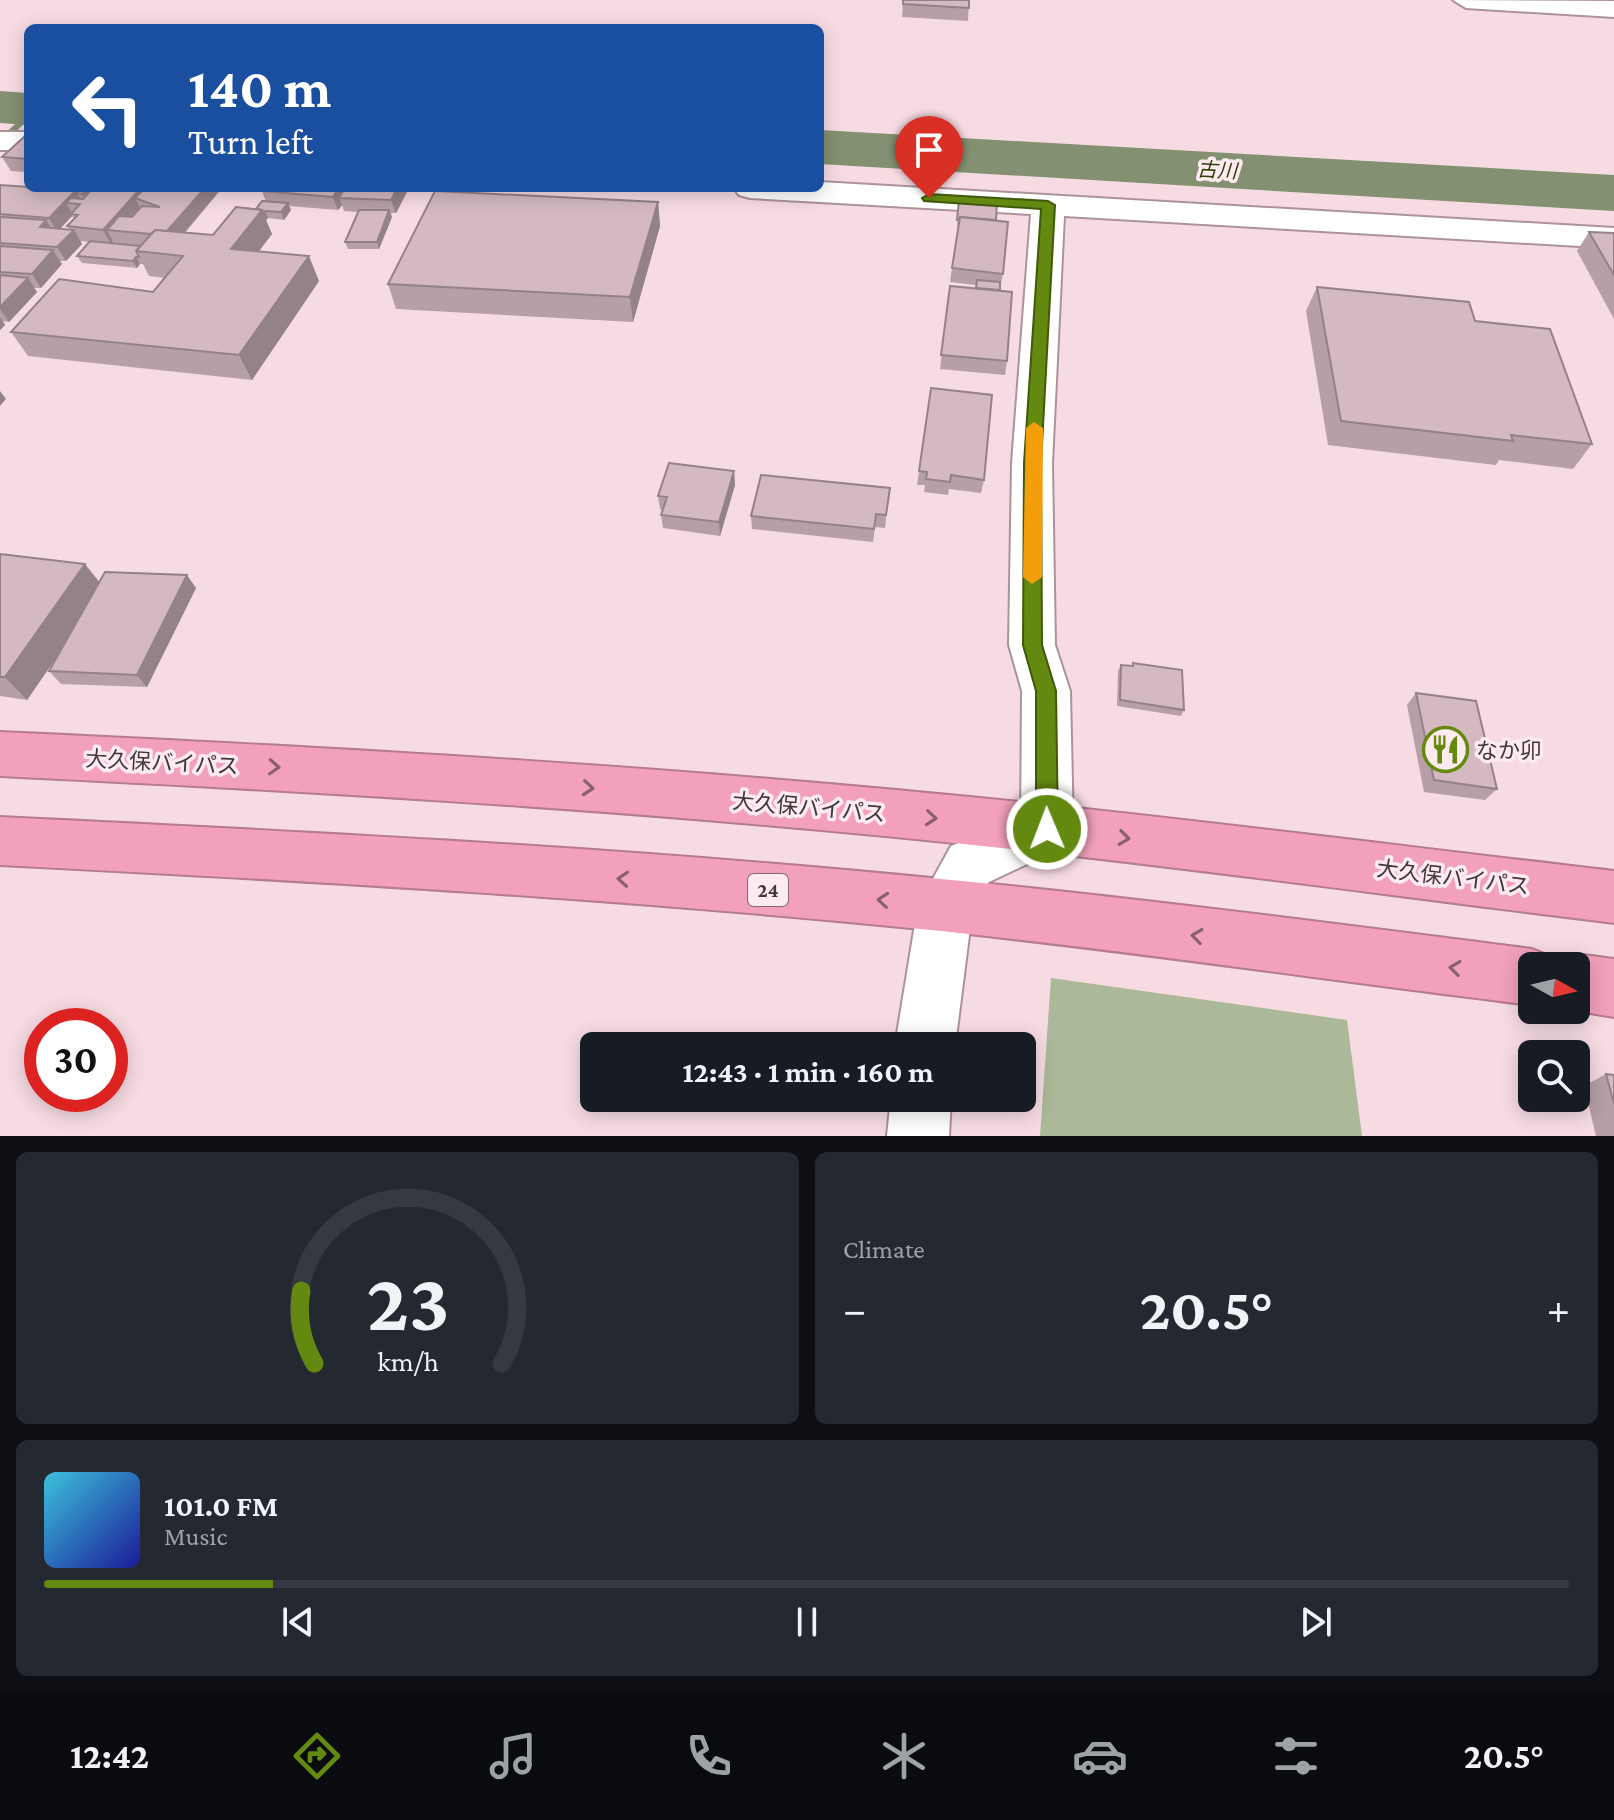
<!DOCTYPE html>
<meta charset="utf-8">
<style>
body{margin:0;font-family:"Crimson Pro","Noto Sans JP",serif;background:#242831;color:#f1f3f6;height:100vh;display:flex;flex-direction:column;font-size:30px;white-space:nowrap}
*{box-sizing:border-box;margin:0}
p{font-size:26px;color:#9ea1a6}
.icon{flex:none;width:44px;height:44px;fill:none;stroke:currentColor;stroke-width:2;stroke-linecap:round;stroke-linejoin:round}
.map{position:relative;height:1136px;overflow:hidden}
.panel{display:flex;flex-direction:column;gap:16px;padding:16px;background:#0d0f14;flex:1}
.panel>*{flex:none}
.banner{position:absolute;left:24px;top:24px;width:800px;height:168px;border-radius:12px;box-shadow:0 4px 20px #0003;background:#1a4fa0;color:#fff;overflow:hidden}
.needle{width:52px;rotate:98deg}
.controls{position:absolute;left:1518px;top:952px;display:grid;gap:16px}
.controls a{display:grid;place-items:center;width:72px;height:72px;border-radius:12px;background:#171b24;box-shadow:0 4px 20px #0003;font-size:40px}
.speed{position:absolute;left:24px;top:1008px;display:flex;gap:16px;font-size:40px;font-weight:700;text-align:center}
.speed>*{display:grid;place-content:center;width:104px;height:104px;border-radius:50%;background:#171b24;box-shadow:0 4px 20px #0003;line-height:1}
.speed .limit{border:12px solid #d22;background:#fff;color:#111}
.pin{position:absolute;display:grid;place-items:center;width:68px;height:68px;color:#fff;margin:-82px -34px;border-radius:50% 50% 50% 0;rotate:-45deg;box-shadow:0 0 8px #0007}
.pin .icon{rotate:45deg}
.me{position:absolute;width:88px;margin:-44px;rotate:359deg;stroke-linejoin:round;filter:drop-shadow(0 0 6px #0008)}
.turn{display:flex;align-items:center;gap:28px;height:168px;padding:0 32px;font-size:36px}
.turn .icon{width:104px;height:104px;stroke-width:2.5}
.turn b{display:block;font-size:56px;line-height:68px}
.big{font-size:60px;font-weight:700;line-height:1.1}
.panel .widget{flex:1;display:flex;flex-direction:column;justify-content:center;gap:12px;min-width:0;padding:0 28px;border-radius:12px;background:#242831}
.panel .dial{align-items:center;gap:0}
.dial svg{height:208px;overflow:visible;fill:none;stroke:#363941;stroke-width:7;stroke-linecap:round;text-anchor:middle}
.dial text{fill:#f1f3f6;stroke:none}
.song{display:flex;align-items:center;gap:24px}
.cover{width:96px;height:96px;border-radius:12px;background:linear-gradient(135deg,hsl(190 70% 55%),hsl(240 70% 35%))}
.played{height:8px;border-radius:4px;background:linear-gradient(90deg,#648910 15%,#363941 15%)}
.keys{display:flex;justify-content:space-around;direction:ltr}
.heat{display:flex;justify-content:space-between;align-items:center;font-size:44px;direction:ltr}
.panel .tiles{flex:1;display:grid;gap:16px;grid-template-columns:1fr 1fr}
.widget:last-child{grid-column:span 2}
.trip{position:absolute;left:580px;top:1032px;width:456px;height:80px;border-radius:12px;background:#171b24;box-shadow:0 4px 20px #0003;font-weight:700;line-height:80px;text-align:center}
.menu{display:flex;height:128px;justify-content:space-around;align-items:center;background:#090b0e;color:#9ea1a6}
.menu .icon{width:56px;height:56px}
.menu .selected{color:#648910}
.menu b{font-size:36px;color:#f1f3f6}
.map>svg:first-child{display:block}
</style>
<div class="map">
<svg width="1614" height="1136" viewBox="0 0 1614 1136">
<rect width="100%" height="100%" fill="#f7dbe3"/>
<polygon fill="#abb999" points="1051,978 1347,1020 1362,1136 1040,1136"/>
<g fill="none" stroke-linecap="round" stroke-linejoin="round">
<polygon fill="#839072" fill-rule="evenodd" points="28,112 28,120 0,147 0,138"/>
<g fill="#839072" fill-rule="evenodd">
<polygon points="0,91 28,93 28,125 0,123"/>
<polygon points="820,130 1614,175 1614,211 820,164"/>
</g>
<defs>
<g id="street">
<polygon points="1453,0 1614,1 1614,17 1466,8"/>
<rect x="0" y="132" width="28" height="18"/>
<polygon points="820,182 1614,228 1614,248 1064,216 1052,463 1055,645 1070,691 1073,829 1065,846 1047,853 1029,846 1021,829 1022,691 1009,645 1012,463 1031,214 750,198 739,195 734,188 820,188"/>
</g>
<g id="secondary">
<polygon points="1047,805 1065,812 1073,829 1065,846 989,882 972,912 955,1046 895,1046 918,906 951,846"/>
<polygon points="891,1098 951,1098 949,1136 887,1136"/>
</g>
<g id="highway">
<path d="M0,732c350,16 699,36 1048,73 189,20 377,44 566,66v52c-189,-23 -377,-49 -566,-70 -348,-39 -698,-60 -1048,-77z"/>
<path d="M0,817c314,15 628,31 941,62 197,19 394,45 591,70l20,8 3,7 21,-10 38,5v58l-42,-7h4v-44h-44v39c-197,-24 -393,-53 -591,-74 -313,-32 -627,-50 -941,-66z"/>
</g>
</defs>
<use href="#street" stroke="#ac939a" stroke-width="4"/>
<use href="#secondary" stroke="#ac939a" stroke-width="4"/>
<use href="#highway" stroke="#b57b8e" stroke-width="4"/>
<use href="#street" fill="#fff" fill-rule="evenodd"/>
<use href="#secondary" fill="#fff" fill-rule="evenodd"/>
<use href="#highway" fill="#f3a0bc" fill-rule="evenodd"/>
</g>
<g fill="#b69fa6" fill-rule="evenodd">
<polygon points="903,0 969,0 968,21 902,17"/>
<polygon points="28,136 28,172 11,171 2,157"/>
<path d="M0,185l28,3h194l-37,45 28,2 43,-26 10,-7 -4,-11 2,-3h143l1,2 -12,23h-5l1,4 -13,32h-31l-3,-7 13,-30 -14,-1 -2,-6 -4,5 -49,-4 2,4 -7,10 -16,-2 -2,2 6,14 -13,17 60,30 -67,99 -224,-24 -17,-24 142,-40 12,-14 -16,-2 -6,-12h-3l-3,4 -55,-5 -5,-7 13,-14 -10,-1 2,3 -16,17h-6l2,3 -21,24h-7l3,4 -28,30 -6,-1 2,4 -5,5zM72,216l2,3 -7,7 2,4 -9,-1z"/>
<polygon points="959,200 996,220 1003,274 1000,288 1007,361 1005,375 940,369 950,286 976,288 976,285 950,282 958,227 957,227"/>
<polygon points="658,202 660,226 633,322 396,309 388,284"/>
<polygon points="1589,232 1614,233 1614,319 1577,251"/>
<polygon points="1317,287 1475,321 1592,444 1573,469 1499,460 1496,465 1328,445 1306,311"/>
<polygon points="734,471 735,485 720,536 663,528 661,515 663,510 660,509 658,496"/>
<polygon points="919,471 984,480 981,493 949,489 948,495 924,492 925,485 917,485"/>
<polygon points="888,502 885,528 875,527 873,542 752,529 751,516"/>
<polygon points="0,554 99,582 196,588 147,687 61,684 49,671 60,652 27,700 0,696"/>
<polygon points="1133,663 1184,710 1181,716 1117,706 1118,671 1121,665 1132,666"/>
<polygon points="1416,693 1497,789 1485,800 1424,792 1407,705"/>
<polygon points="1606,1074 1614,1075 1614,1136 1596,1136 1584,1086"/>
</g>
<g fill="#948287">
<polygon points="88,188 98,188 86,201 82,194"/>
<polygon points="141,188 160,188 135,198 141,209 121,231 107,230 113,241 110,243 103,230"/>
<polygon points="205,188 222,188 171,248 164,235"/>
<polygon points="339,188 353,188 339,198 342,205 338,210 333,197"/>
<polygon points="397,188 407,188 408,190 396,213 391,200"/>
<polygon points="76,190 83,204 66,203 73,214 71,214 72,216 57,232 49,218"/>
<polygon points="658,202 660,226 633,322 630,297"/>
<polygon points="288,203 291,210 284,220 281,212"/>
<polygon points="262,210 265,211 268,218 266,220 272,234 242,273 231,249"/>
<polygon points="389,210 392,217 379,249 377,242"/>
<polygon points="46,220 55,234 40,227"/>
<polygon points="74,230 82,244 66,261 57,247"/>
<polygon points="53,250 62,264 41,288 32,274"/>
<polygon points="309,256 319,281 252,380 239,355"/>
<polygon points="136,257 140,264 137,268 133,261"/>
<polygon points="28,278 37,292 9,322 0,309 0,307"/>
<polygon points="0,317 5,325 0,330"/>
<polygon points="0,391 6,399 0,406"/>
<polygon points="734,471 735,485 720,536 719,522"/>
<polygon points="85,564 104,588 27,700 5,677"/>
<polygon points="187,575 196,588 147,687 137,675"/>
</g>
<g fill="#d4b9c1" stroke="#948287" stroke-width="2">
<polygon points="903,0 969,0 969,8 903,4"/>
<polygon points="25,136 28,136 28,159 2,157"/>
<polygon points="0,185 28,187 28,188 76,190 49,218 0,214"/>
<polygon points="46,188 88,188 82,194 77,193 76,190"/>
<polygon points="93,188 141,188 103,230 67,226 78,215 71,214 80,204 66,203 71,198 83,199"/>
<polygon points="145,188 205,188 167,231 155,230 151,234 107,230 119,216 132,217 142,206 160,207 135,198"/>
<polygon points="264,188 339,188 333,197 262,191"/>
<polygon points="345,188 397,188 391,200 339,198"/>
<polygon points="435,191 658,202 630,297 388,284"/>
<polygon points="959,200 997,203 996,220 960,217 959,220 957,220"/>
<polygon points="262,201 288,203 281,212 265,211 263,213 262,210 256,209"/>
<polygon points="236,207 262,210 231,249 309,256 239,355 11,332 59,279 153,292 183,256 136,251 155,230 213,235"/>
<polygon points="359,210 389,210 377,242 345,242"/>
<polygon points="0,217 46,220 40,227 74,230 57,247 0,243"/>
<polygon points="960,217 1008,222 1003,274 952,268"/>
<polygon points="1589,232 1614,233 1614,275"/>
<polygon points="90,241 140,246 136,251 139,257 136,257 133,261 77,256"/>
<polygon points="0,246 53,250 32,274 0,272"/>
<polygon points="0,275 28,278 0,307"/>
<polygon points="977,280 1000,282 1000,290 976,288"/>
<polygon points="950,286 1012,292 1007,361 941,355"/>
<polygon points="1317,287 1469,302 1475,321 1550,329 1592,444 1511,435 1513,441 1341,421"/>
<polygon points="931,388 992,395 984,480 951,475 950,482 926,479 927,472 919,471"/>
<polygon points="669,463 734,471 719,522 661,515 667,497 658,496"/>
<polygon points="761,475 890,488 886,515 876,514 874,529 751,516"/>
<polygon points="0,554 85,564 5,677 0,677"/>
<polygon points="105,572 187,575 137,675 49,671"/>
<polygon points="1133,663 1182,670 1184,710 1120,700 1121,665 1133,666"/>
<polygon points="1416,693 1476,701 1497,789 1434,780"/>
<polygon points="1606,1074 1614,1075 1614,1104"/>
</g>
<defs><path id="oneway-chevron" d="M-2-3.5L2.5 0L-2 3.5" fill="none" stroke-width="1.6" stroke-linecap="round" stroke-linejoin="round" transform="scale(2)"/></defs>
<g stroke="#88606e">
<use href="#oneway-chevron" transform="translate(274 767) rotate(3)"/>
<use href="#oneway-chevron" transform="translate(588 788) rotate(5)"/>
<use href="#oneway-chevron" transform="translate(931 818) rotate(5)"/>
<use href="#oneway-chevron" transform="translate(1124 838) rotate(7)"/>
<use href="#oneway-chevron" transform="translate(623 879) rotate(-176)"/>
<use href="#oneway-chevron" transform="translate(883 900) rotate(-175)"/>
<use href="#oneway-chevron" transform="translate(1197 936) rotate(-173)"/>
<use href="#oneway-chevron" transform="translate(1455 968) rotate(-173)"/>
</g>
<polygon fill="#648910" stroke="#41590a" stroke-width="2" points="929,194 1048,201 1055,205 1041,463 1042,645 1056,691 1058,829 1055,836 1047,839 1039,836 1036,829 1036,691 1023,645 1024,463 1041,209 924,201 922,198"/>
<polygon fill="#f59e0b" points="1034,422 1043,428 1042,577 1032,584 1023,577 1026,428"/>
<defs>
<symbol id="restaurant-ring" viewBox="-11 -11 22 22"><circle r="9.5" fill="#fdebf0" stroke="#648910" stroke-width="1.5"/><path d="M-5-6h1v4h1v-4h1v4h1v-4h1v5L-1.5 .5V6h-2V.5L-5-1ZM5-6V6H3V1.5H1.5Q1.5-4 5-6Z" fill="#648910"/></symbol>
</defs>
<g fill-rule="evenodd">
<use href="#restaurant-ring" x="1420" y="724" width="51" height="51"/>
</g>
<g text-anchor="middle" stroke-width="7" stroke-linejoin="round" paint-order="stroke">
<g font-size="20" font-style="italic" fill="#2e3f0e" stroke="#fdebf0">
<text transform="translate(1217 170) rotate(3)" y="7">古川</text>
</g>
<rect fill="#fdebf0" stroke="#796c71" stroke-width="2" x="748" y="874" width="40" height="32" rx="6"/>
<g font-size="20" font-weight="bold" fill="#41363a">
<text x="768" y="897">24</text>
</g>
<g font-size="22" fill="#41363a" stroke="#fdebf0" text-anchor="start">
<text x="1476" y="758">なか卯</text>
</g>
<g font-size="22" fill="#41363a" stroke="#fdebf0">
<text transform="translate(162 762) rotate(3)" y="8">大久保バイパス</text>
<text transform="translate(809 807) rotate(5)" y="8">大久保バイパス</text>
<text transform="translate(1453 877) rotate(7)" y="8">大久保バイパス</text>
</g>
</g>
</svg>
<div class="controls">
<a><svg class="needle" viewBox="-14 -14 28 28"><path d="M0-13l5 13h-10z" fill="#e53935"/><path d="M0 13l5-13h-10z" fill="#9ea1a6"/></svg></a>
<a><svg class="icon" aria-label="search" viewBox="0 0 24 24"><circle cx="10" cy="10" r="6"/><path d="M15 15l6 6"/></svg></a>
</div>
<div class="speed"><div class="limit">30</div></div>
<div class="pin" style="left:929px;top:198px;background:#d93025"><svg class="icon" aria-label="arrive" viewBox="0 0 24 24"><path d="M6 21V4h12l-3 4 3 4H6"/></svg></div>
<svg class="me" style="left:1047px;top:829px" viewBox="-20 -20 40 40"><circle r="17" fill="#648910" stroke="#fff" stroke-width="3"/><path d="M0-11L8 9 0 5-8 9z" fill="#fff"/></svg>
<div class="trip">12:43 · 1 min · 160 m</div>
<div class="banner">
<div class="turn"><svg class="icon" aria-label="left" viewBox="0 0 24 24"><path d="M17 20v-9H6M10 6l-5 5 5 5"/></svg><div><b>140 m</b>Turn left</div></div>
</div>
</div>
<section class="panel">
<div class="tiles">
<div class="widget dial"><svg viewBox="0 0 100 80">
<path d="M14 69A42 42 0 1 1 86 69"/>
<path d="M14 69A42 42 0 0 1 9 41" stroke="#648910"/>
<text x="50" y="56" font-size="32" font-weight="700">23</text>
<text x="50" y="72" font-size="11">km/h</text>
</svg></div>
<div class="widget"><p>Climate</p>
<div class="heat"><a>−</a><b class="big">20.5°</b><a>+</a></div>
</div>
<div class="widget">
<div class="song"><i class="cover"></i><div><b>101.0 FM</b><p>Music</p></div></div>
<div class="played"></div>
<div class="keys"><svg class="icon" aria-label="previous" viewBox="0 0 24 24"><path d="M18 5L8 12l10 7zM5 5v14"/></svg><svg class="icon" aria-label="pause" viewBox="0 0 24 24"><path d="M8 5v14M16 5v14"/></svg><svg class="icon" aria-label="next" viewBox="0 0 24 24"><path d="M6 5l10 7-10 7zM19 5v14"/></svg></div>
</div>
</div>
</section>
<nav class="menu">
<b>12:42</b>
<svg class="icon selected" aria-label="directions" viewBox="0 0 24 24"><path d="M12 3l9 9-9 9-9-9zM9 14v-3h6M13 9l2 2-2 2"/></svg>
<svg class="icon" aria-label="music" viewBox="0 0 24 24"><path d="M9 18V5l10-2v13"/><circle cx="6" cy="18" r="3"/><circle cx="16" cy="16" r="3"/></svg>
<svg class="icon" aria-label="phone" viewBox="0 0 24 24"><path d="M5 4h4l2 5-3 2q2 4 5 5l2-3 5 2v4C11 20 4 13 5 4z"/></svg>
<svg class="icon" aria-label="climate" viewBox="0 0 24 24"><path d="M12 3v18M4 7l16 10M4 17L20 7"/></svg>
<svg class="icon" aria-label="car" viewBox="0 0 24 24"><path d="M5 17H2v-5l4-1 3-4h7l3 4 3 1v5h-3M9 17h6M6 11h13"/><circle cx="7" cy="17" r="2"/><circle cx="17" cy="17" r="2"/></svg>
<svg class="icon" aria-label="filters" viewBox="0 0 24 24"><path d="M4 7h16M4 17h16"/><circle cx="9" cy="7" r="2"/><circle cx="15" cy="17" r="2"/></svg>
<b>20.5°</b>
</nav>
